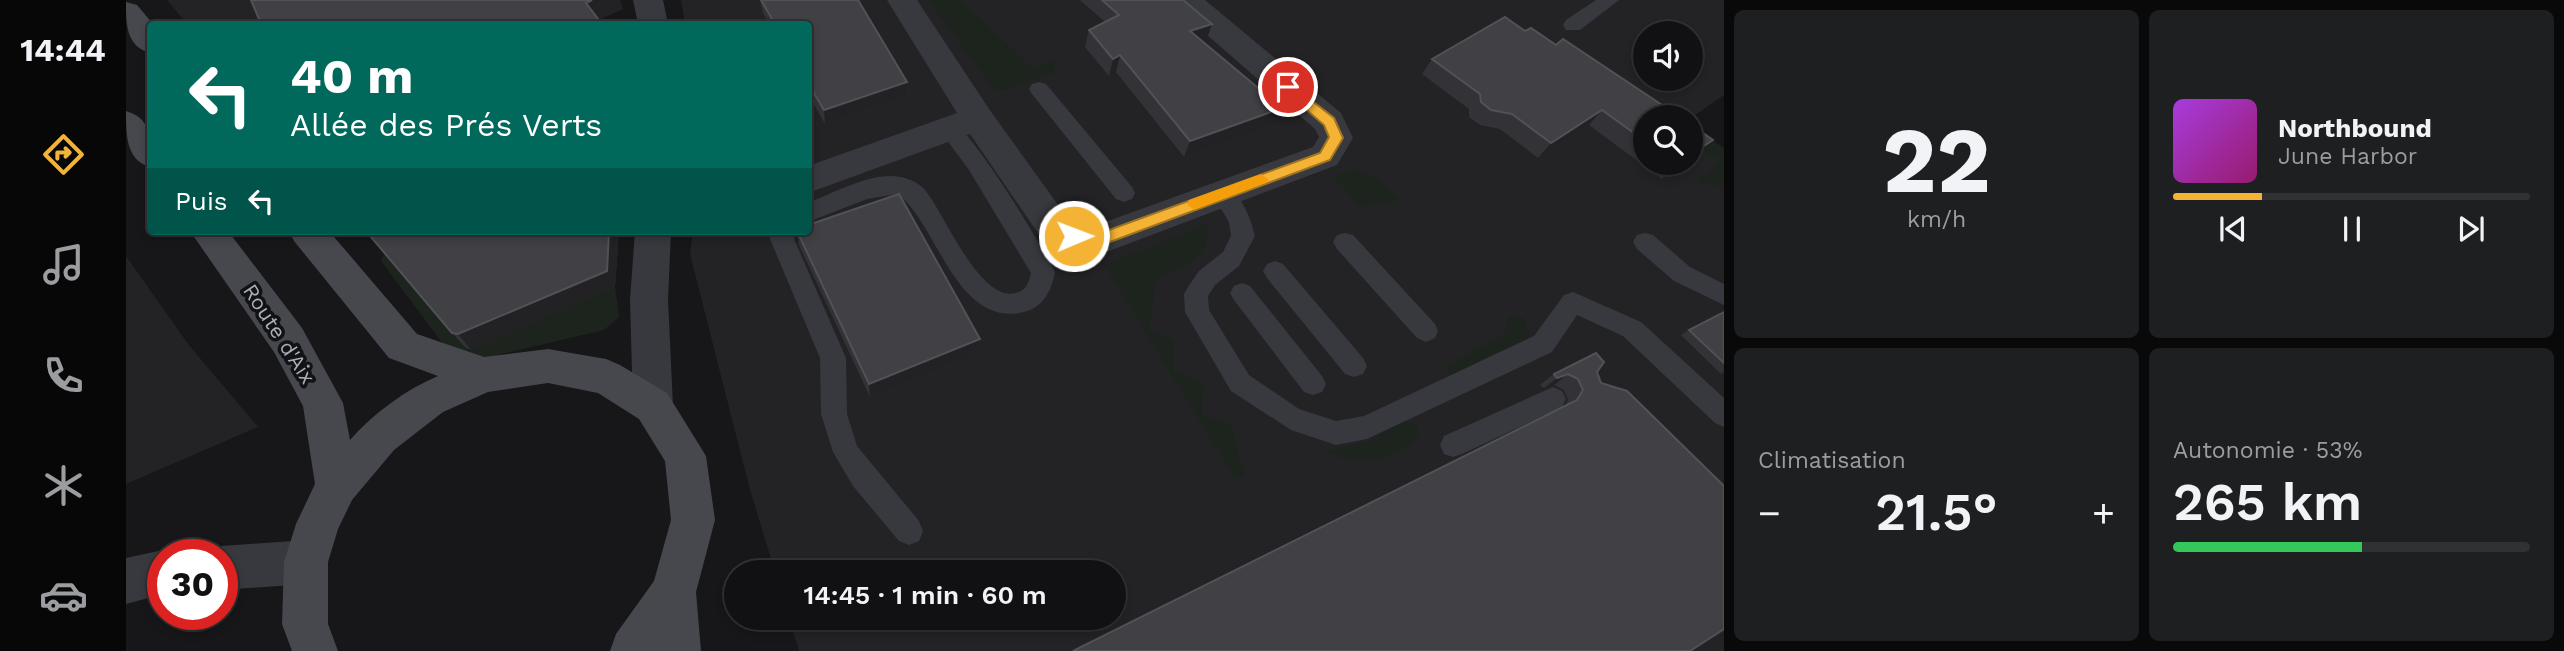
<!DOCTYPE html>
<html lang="fr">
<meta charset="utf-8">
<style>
body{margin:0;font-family:"Work Sans",sans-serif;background:#1e1f21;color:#f1f3f6;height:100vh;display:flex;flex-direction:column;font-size:26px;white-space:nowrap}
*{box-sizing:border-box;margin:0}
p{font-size:23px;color:#9c9da0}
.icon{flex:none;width:38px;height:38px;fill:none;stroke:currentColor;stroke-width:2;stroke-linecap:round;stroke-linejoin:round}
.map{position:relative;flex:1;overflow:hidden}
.panel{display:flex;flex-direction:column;gap:10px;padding:10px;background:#09090a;width:840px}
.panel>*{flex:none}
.hud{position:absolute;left:21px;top:21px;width:665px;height:214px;border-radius:7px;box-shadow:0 4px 10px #0003,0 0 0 2px #303133;background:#00695c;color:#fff;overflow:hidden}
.controls{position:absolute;left:1507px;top:21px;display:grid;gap:14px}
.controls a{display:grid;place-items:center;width:70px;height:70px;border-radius:50%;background:#111113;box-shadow:0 4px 10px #0003,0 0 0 2px #303133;font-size:35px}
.speed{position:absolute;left:21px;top:539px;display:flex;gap:14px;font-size:35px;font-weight:700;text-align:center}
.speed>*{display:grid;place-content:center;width:91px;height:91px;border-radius:50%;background:#111113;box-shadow:0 4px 10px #0003,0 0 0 2px #303133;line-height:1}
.speed .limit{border:10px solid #d22;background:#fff;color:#111}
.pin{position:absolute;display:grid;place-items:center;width:60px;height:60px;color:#fff;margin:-30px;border:4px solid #fff;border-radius:50%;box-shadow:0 2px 7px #0007}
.me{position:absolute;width:77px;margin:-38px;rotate:89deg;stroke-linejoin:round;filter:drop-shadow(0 0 5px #0008)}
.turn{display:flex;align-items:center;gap:24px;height:147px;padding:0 28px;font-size:32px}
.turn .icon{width:91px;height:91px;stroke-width:2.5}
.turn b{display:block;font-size:49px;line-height:60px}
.then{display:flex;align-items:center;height:66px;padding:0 28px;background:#0003;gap:14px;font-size:26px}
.big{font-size:52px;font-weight:600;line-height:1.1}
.panel .widget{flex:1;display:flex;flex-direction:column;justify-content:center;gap:10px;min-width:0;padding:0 24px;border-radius:10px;background:#1e1f21}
.panel .dial{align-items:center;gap:0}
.dial b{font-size:91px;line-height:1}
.song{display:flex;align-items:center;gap:21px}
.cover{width:84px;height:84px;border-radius:10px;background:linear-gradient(135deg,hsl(280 70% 55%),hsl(320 70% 35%))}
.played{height:7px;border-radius:4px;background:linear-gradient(90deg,#f4b334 25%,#303133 25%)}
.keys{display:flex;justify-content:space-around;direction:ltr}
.heat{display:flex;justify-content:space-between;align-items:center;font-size:38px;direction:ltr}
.charge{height:10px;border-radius:5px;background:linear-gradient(90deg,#34c759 53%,#303133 0)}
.panel .tiles{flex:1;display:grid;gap:10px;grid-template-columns:repeat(2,1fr)}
.trip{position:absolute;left:598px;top:560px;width:402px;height:70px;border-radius:35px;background:#111113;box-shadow:0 4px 10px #0003,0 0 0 2px #303133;font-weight:600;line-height:70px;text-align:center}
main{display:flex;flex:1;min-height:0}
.tab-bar{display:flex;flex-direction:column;width:126px;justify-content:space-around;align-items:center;background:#070708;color:#9c9da0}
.tab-bar .icon{width:49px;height:49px}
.tab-bar .selected{color:#f4b334}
.tab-bar b{font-size:32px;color:#f1f3f6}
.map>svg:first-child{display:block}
</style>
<main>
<nav class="tab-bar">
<b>14:44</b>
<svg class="icon selected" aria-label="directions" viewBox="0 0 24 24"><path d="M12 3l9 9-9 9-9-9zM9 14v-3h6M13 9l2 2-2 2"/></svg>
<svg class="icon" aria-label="music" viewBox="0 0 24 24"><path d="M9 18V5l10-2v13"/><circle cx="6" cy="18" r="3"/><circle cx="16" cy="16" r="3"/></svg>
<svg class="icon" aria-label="phone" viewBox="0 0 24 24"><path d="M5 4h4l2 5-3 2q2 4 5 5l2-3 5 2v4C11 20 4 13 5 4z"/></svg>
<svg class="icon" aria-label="climate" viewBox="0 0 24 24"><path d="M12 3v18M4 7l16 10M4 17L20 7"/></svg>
<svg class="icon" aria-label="car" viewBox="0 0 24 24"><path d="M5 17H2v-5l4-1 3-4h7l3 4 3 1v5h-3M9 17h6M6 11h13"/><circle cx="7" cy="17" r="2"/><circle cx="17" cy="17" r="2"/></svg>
</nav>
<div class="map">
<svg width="1598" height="651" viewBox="0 0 1598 651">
<rect width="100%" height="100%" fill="#171719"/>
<g fill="#232326" fill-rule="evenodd">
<polygon points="41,0 494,0 497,9 469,22 470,24 61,24"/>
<path d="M555,0h1043v95l-33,23 -46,-1v46h45l1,-36 33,21v503h-925l-10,-33h326v-46h-340l-26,-86 -59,-232 3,-23h115v-207h-123zM1519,33h45v46h-45z"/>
<polygon points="0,256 62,344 132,427 0,484"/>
</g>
<g fill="#1d241e">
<polygon points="802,0 835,0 907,69 929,58 928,72 880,90 868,89"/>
<polygon points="1564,127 1598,148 1598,186 1568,183 1594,160 1565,142"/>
<polygon points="1232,169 1250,178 1275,200 1234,207 1208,177"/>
<path d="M1082,224c4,36 -26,41 -52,55l-7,49 24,12v29l30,14 -1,32 29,10 14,50 -11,2 -130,-212z"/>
<polygon points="259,252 343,351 489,287 493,317 478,330 359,358 323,352 255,261"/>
<polygon points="1390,315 1397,318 1405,336 1325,376 1318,367 1378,335 1383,317"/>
<path d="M1277,420l14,5 2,10c-21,27 -65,31 -94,17l47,-12z"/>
</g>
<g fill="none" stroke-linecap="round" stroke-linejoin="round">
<g fill="#38393e" fill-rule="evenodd">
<polygon points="1470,0 1493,0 1454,30 1440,30 1437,25 1440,20"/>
<polygon points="913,82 920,84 1006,187 1009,193 1006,199 998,202 990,199 906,94 903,89 906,84"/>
<path d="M823,120c22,7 93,126 106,152 -4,19 -11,35 -31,40 -69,17 -88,-93 -127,-118l-30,5 -59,23v-19c26,-10 64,-32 93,-26 8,2 18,6 23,12 20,22 55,114 92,104 11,-3 13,-11 15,-20l-62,-103 -31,-42 3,-6z"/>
<path d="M1097,185c18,6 28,34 32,51l-16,30 -24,19 -7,11 1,14 40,65 50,34 37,12 28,-5 170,-80 30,-41 9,-3 68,30 83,76v29l-9,-4 -92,-87 -46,-21 -25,37 -185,87 -31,6 -45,-15 -60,-39 -46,-79 -1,-18 4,-7 11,-16 24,-19 8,-16 -2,-14 -17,-28 3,-6z"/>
<polygon points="646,231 668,231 668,239 720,358 721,414 731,446 793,521 797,531 793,541 783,545 773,541 727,486 707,452 695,414 694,358 644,239"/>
<polygon points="1219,233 1227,235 1309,324 1312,331 1309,338 1300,342 1291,338 1211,249 1207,242 1211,235"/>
<polygon points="1519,233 1527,235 1564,267 1598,284 1598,305 1548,281 1511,249 1507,242 1511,235"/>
<polygon points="1149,261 1157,264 1237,358 1241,366 1237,374 1228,377 1219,374 1141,278 1137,271 1141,264"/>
<polygon points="1116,283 1124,286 1196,376 1200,384 1196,392 1187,395 1178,392 1108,300 1104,293 1108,286"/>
<polygon points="1427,387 1436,391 1440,399 1436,407 1336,454 1327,457 1318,454 1314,445 1318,436"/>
</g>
<g fill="#38393e" fill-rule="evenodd">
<polygon points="507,0 537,0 542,24 512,24"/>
<polygon points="761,0 791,0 863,109 940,216 952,221 982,221 1187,147 1193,137 1189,129 1049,7 1045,0 1079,0 1215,113 1227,138 1211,165 983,251 948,251 914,236 844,134 682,193 682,166 831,113"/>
<polygon points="509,231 545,231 542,300 547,406 541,419 527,424 513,419 507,406 504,300"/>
<polygon points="180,540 196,546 202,562 196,578 180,584 96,590 96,555 79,555 96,546"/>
<polygon points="37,550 49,555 37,555 37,594 0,604 0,558"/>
</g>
<g fill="#46484e" fill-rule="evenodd">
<path d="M0,2l11,3 16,19h-3v29c-24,-7 -24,-29 -24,-51z"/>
<path d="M0,111c28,8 24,31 24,56 -24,-7 -24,-32 -24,-56z"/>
<path d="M64,231h38l74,97 41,75 7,37c24,-27 55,-50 88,-64l-49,-18 -95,-117 -5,-10h40l88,103 67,23 64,-8 58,10 14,6 47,28 39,63 9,64 -19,72 5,59h-91l6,-17 38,-53 17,-61 -6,-59 -26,-42 -41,-26 -50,-10 -60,9 -45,20 -49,38 -42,50 -14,29 -10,33v62l10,27h-46l-10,-27 2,-62 12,-38 19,-40 -12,-78 -29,-54z"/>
</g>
</g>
<g fill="#333337">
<polygon points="634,0 732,0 781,82 782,96 699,124 682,94 682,24 643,24 637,13"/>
<polygon points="954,0 1057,0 1080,41 1077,42 1148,125 1058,157 990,72 983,76 959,47 963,30 979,22"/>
<polygon points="1306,59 1519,117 1519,163 1559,163 1536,179 1463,125 1412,158 1374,129 1354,125 1343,117 1343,109 1296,74"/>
<polygon points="240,231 493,231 489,287 345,350 340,348 326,333"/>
<polygon points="671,231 854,339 852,353 744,397 673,245"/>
<polygon points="1598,312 1598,372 1595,374 1555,335 1563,330"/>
<polygon points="1471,372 1475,383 1501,391 1439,406 1442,400 1438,390 1428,385 1418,388 1414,385 1428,374"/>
</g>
<g fill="#222225">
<polygon points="466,0 494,0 497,9 467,22 460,3"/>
<polygon points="1086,24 1080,41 1059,47 1064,31"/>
<polygon points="994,55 990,72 983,76 987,59"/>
<polygon points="781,82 782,96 699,124 698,110"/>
<polygon points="1156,108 1148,125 1058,157 1064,141"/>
<polygon points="1476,110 1463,125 1412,158 1425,143"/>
<polygon points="1587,140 1571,155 1564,159 1564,155"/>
<polygon points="1553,163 1559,163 1536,179"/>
<polygon points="483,231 493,231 489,287 345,350 332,334"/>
<polygon points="854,339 852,353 744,397 743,384"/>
<polygon points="1442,374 1428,385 1418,388 1431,378"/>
</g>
<g fill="#404045" stroke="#505257" stroke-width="2">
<polygon points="125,0 466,0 460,3 476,24 135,24"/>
<polygon points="635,0 732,0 781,82 698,110 682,83 682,24 649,24"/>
<polygon points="976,0 1057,0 1086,24 1064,31 1156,108 1064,141 994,55 987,59 963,30 993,15"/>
<polygon points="1379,17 1399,31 1405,28 1430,45 1437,39 1554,117 1519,117 1519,141 1476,110 1425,143 1386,114 1365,110 1355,102 1354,94 1306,59"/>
<polygon points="1564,124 1587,140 1564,155"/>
<polygon points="773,194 854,339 743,384 671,231 682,231 682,225"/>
<polygon points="240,231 483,231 481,271 332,334 326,333"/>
<polygon points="1598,312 1598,363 1563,330"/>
<polygon points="1470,353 1478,362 1471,372 1475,383 1501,391 1598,486 1598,629 1564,651 947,651 1451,400 1457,390 1452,379 1442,374 1431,378 1428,374"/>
</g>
<polygon fill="#f4b334" stroke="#9f7422" stroke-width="2" points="1162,82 1208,118 1217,138 1204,160 984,242 943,241 940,236 943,232 983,230 1194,153 1203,137 1198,125 1158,90 1156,87"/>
<polygon fill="#f59e0b" points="1135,174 1143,180 1140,183 1068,210 1061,204 1063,200"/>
<g text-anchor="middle" stroke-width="7" stroke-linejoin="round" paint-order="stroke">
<g font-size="21" fill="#a9aeb9" stroke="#121214">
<text transform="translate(153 334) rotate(57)" y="7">Route d'Aix</text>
</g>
</g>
</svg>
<div class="controls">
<a><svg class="icon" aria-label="sound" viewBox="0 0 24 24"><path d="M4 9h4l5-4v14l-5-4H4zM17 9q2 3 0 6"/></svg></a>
<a><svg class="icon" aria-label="search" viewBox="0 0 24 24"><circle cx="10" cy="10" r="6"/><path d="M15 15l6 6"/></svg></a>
</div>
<div class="speed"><div class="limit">30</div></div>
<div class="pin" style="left:1162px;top:87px;background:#d93025"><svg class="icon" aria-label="arrive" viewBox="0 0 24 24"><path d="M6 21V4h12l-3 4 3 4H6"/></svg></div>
<svg class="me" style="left:948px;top:236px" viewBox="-20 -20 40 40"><circle r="17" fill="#f4b334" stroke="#fff" stroke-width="3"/><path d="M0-11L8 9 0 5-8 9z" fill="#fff"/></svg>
<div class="trip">14:45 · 1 min · 60 m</div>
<div class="hud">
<div class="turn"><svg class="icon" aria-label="left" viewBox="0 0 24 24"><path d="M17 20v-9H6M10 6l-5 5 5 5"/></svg><div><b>40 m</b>Allée des Prés Verts</div></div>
<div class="then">Puis<svg class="icon" aria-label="left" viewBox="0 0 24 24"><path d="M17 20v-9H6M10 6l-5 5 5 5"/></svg></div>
</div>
</div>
<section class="panel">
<div class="tiles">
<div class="widget dial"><b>22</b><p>km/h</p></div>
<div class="widget">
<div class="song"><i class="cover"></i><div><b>Northbound</b><p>June Harbor</p></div></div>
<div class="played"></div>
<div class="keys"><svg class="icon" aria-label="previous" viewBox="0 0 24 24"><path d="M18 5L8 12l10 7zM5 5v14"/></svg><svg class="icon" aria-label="pause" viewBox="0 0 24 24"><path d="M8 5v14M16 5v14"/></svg><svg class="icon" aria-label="next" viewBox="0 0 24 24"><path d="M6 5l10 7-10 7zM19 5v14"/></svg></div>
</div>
<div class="widget"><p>Climatisation</p>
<div class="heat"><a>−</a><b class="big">21.5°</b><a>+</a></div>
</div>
<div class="widget"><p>Autonomie · 53%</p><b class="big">265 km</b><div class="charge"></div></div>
</div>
</section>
</main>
